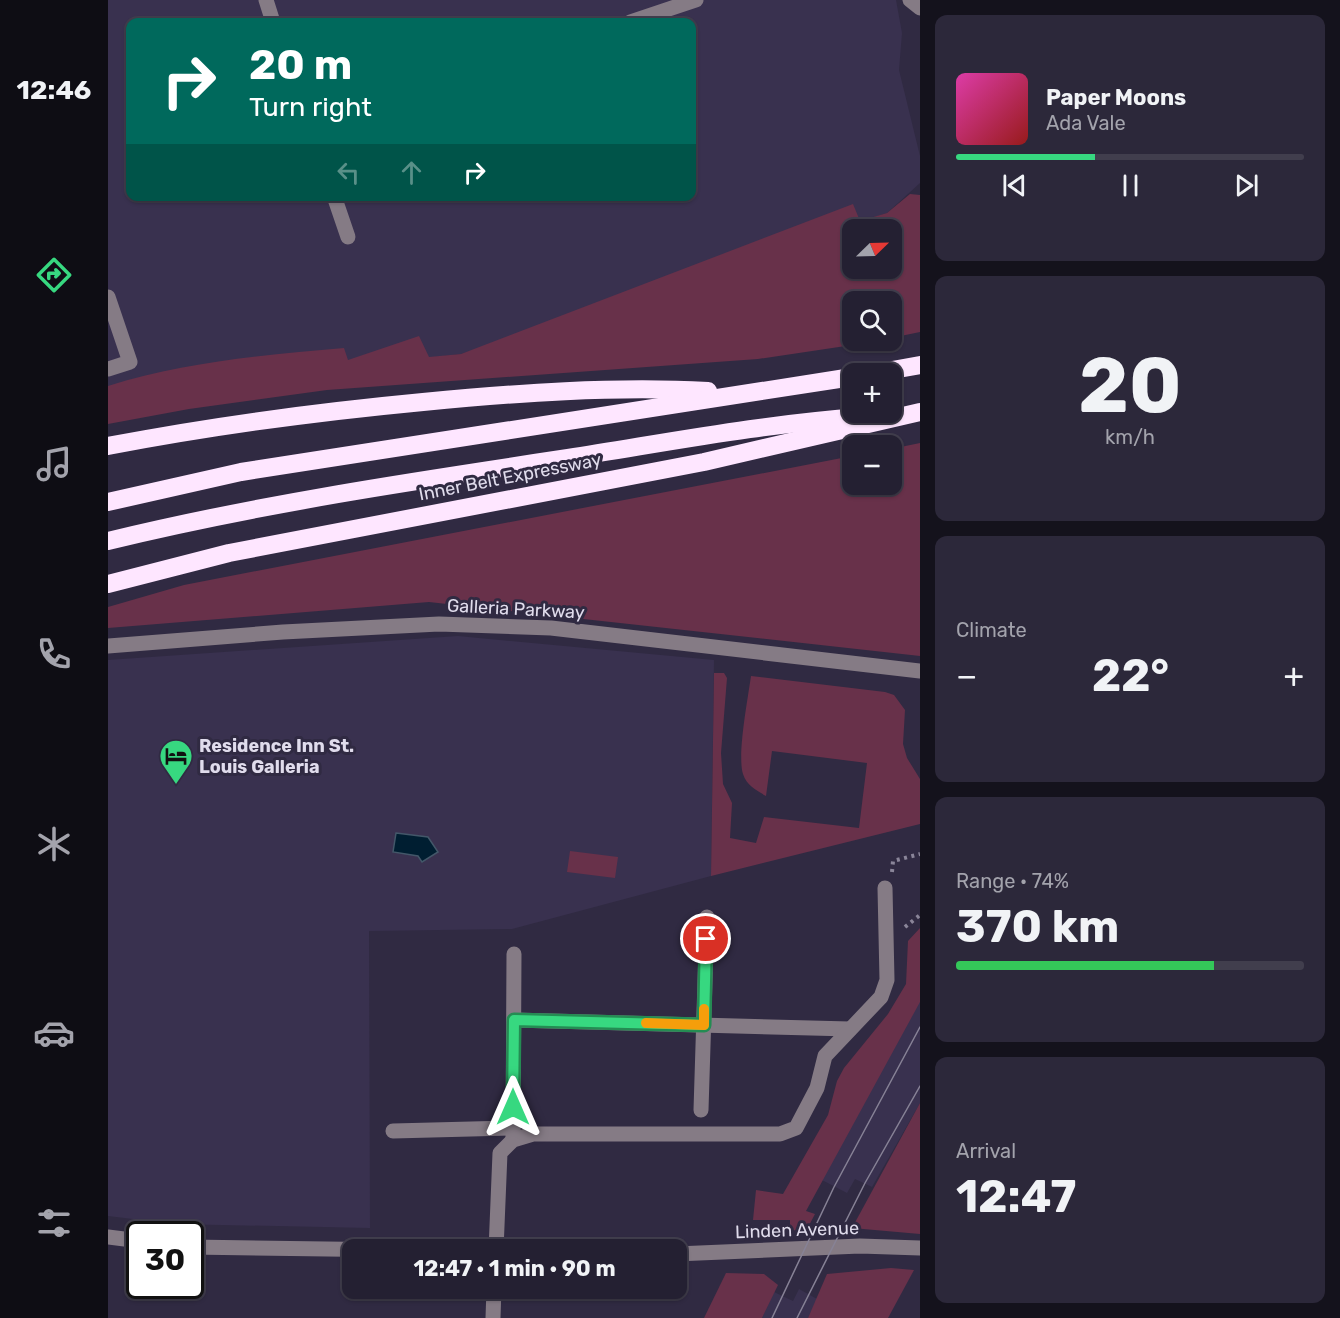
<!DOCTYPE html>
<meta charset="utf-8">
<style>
body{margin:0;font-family:Rubik,sans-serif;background:#2c283a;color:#f1f3f6;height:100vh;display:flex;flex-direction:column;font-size:22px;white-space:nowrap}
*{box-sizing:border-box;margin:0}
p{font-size:20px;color:#a3a3ac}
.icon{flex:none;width:33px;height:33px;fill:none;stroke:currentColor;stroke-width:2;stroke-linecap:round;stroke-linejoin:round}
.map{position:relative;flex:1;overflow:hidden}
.panel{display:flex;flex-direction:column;gap:15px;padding:15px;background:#14121c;width:420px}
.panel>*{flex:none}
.banner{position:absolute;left:18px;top:18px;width:570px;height:183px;border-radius:12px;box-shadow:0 2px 4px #0004,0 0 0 2px #413e4d;background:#00695c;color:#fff;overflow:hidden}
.needle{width:39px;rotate:67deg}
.buttons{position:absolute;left:734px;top:219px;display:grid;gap:12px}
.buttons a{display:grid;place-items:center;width:60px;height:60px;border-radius:12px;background:#242032;box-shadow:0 2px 4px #0004,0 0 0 2px #413e4d;font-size:30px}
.speed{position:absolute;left:18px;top:1221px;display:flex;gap:12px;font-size:30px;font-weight:700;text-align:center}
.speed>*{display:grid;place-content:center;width:78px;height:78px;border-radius:50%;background:#242032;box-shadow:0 2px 4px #0004,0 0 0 2px #413e4d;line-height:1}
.speed .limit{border:3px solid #111;border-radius:9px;background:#fff;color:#111}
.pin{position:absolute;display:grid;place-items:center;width:51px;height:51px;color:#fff;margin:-26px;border:3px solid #fff;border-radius:50%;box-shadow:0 2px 6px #0007}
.me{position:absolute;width:66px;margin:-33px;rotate:0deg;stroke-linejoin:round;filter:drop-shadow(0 0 4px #0008)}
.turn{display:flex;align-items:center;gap:21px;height:126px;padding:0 24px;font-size:27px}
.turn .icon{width:78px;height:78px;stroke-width:2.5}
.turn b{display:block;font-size:42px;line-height:51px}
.lanes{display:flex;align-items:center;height:57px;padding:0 24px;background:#0003;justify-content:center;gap:30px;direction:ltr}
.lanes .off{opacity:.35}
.big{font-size:45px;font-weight:700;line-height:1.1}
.panel .tile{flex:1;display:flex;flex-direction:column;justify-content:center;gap:9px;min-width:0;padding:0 21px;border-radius:12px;background:#2c283a}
.panel .dial{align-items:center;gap:0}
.dial b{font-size:78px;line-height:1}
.song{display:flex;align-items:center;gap:18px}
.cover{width:72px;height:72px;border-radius:9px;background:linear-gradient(135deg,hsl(320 70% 55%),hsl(0 70% 35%))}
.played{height:6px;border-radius:3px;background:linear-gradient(90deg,#37d880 40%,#413e4d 40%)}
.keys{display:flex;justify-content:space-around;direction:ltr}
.heat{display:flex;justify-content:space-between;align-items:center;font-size:33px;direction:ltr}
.charge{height:9px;border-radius:4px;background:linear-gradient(90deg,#34c759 74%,#413e4d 0)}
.trip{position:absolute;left:234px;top:1239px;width:345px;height:60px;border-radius:12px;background:#242032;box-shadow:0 2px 4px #0004,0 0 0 2px #413e4d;font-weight:700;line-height:60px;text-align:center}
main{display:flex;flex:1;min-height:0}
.menu{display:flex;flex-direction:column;width:108px;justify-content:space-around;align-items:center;background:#0e0d14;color:#a3a3ac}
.menu .icon{width:42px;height:42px}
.menu .selected{color:#37d880}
.menu b{font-size:27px;color:#f1f3f6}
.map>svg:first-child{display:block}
</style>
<main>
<nav class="menu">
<b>12:46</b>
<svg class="icon selected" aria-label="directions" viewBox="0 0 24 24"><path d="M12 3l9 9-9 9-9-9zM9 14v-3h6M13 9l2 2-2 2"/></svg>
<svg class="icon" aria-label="music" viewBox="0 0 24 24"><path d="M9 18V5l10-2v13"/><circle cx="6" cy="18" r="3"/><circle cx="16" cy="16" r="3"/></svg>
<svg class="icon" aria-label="phone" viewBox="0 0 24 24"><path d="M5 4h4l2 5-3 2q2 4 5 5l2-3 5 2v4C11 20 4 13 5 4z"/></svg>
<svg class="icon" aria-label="climate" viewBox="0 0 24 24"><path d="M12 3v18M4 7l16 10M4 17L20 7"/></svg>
<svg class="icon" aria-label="car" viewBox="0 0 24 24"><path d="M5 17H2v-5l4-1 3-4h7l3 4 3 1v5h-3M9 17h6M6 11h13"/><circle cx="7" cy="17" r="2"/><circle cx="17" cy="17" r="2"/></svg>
<svg class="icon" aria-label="filters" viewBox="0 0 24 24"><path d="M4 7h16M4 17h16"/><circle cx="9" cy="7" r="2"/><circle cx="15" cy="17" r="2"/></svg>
</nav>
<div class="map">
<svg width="812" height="1318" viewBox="0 0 812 1318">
<rect width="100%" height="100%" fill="#302a42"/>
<g fill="#39314f" fill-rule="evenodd">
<path d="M0,0h788l6,33 -3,37 21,86v27l-33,30 -426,141 -234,27 -119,28zM22,22h562v174h-562z"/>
<polygon points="350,636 606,660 603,876 404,929 261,931 262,1228 67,1224 0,1216 0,660"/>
<polygon points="812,1001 812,1103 764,1187 747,1179 739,1193 714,1180"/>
<polygon points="691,1289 709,1299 700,1318 654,1318 666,1292 685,1301"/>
</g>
<g fill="#68314a" fill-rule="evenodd">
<path d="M802,194l10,1v137l-29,6v-36h-39v38l27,1 -121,18 -431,31 -138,19 -81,15v-38c76,-24 156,-31 236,-38l4,12 71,-24 10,21 32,-3 392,-150 7,17 27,-8zM744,230h39v38h-39z"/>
<polygon points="812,443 812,656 321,602 0,628 0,607 76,585 744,456 744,484 783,484 783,449"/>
<path d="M606,673h10l3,5 -6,75 2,31 9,19 -2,35 26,5 8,-26 95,11 8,-65 -95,-12 -6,45c-10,-6 -19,-10 -23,-22 -6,-19 5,-76 8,-98l134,16 9,3 11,15 -2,34 4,14 13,21v45l-209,52z"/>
<polygon points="462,851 510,857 507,878 459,872"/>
<polygon points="812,928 812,1002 698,1211 707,1214 698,1231 682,1230 682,1220 645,1220 648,1190 675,1194 720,1115 729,1081 736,1068 780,1014 798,984 800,941"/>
<polygon points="812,1103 812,1234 744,1228"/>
<polygon points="783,1268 806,1270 780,1318 700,1318 719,1274"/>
<polygon points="618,1273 656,1274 670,1285 654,1318 596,1318"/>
</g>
<polygon fill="#001e31" stroke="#435769" stroke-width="1.5" points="288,833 320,837 330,852 314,862 310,856 285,852"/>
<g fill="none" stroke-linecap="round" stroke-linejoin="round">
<g stroke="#8a8599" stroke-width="4" stroke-dasharray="3 4.5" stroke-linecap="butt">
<polyline points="784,872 785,861 812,854"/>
<polyline points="797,927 812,915"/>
</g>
<g stroke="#857b85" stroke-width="15">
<polyline points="158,0 165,22"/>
<polyline points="802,0 812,8"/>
<polyline points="522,22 588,0"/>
<polyline points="226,196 240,237"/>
<polyline points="0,297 22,362 0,369"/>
<polyline points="0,646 175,632 331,624 443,628 812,671"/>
<polyline points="406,1020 742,1029"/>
<polyline points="593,1110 599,917"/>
<polyline points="285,1131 405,1128"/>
<polyline points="405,1140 406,954"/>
<polyline points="0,1237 32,1241"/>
<polyline points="82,1247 292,1250"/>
<polyline points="388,1250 392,1153 405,1140 425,1134 672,1134 688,1128 709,1088 717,1056 773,997 779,980 777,888"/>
<polyline points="568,1254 752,1246 812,1248"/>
<polyline points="385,1318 386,1288"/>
</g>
<g stroke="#fee6ff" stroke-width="18">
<polyline points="762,374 812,365"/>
<path d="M0,446c104,-20 209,-34 315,-44 94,-9 190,-16 285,-11"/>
<polyline points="0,502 133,472 744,377"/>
<path d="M0,541c152,-37 306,-60 460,-83 97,-15 194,-34 293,-41"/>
<polyline points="0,584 121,553 596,462 812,412"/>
</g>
<g stroke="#878296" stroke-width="1.5">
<polyline points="664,1318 726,1187 812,1027"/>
<polyline points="689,1318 757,1183 812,1086"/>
</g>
</g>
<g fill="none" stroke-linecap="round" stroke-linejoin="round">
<defs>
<polyline id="route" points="405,1107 406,1020 596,1025 598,939"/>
</defs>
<use href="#route" stroke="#248c53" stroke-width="15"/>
<use href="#route" stroke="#37d880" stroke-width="10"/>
<polyline stroke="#f59e0b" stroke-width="10" points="538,1023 596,1025 596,1009"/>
</g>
<defs>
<symbol id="hotel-pin" viewBox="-11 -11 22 30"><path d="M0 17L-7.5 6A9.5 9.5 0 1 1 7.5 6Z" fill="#37d880" stroke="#302a42"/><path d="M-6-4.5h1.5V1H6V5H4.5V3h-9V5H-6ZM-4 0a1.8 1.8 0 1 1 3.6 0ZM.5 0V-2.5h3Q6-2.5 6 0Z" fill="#111"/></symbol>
</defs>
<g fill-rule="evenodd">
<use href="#hotel-pin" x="49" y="737" width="38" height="52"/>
</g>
<g text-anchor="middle" stroke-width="6" stroke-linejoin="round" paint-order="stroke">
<g font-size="18" fill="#e0dcec" stroke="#302a42">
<text transform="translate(402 477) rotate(-11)" y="6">Inner Belt Expressway</text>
<text transform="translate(408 609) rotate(3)" y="6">Galleria Parkway</text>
<text transform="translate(689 1230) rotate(-2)" y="6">Linden Avenue</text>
</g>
<g font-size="18" font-weight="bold" fill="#e0dcec" stroke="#302a42" text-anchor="start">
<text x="91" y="752">Residence Inn St.<tspan x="91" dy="21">Louis Galleria</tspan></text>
</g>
</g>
</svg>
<div class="buttons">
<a><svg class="needle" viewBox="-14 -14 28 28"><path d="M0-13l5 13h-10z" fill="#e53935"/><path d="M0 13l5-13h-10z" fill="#a3a3ac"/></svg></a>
<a><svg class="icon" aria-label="search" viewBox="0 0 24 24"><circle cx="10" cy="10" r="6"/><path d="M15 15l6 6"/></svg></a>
<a>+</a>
<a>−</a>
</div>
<div class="speed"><div class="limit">30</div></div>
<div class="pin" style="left:598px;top:939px;background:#d93025"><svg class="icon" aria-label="arrive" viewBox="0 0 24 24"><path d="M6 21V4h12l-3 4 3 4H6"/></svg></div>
<svg class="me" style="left:405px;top:1107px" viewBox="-20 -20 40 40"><path d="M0-17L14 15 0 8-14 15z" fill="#37d880" stroke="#fff" stroke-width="4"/></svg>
<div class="trip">12:47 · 1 min · 90 m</div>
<div class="banner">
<div class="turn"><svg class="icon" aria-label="right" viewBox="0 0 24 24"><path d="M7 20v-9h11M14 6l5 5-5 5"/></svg><div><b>20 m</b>Turn right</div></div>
<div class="lanes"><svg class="icon off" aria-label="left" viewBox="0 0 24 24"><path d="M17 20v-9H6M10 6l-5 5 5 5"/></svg><svg class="icon off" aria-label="ahead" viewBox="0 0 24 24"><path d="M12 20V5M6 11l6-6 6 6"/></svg><svg class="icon" aria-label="right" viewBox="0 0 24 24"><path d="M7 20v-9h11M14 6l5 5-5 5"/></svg></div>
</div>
</div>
<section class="panel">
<div class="tile">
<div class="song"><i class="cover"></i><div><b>Paper Moons</b><p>Ada Vale</p></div></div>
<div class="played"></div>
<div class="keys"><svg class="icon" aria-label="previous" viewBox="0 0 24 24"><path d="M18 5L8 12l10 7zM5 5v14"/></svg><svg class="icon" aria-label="pause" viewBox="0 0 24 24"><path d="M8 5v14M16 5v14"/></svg><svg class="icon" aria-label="next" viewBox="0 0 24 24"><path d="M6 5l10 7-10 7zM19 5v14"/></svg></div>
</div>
<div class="tile dial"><b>20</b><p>km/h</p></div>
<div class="tile"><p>Climate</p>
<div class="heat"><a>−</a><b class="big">22°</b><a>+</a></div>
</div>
<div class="tile"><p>Range · 74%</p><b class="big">370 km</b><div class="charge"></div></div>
<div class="tile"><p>Arrival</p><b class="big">12:47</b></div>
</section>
</main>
